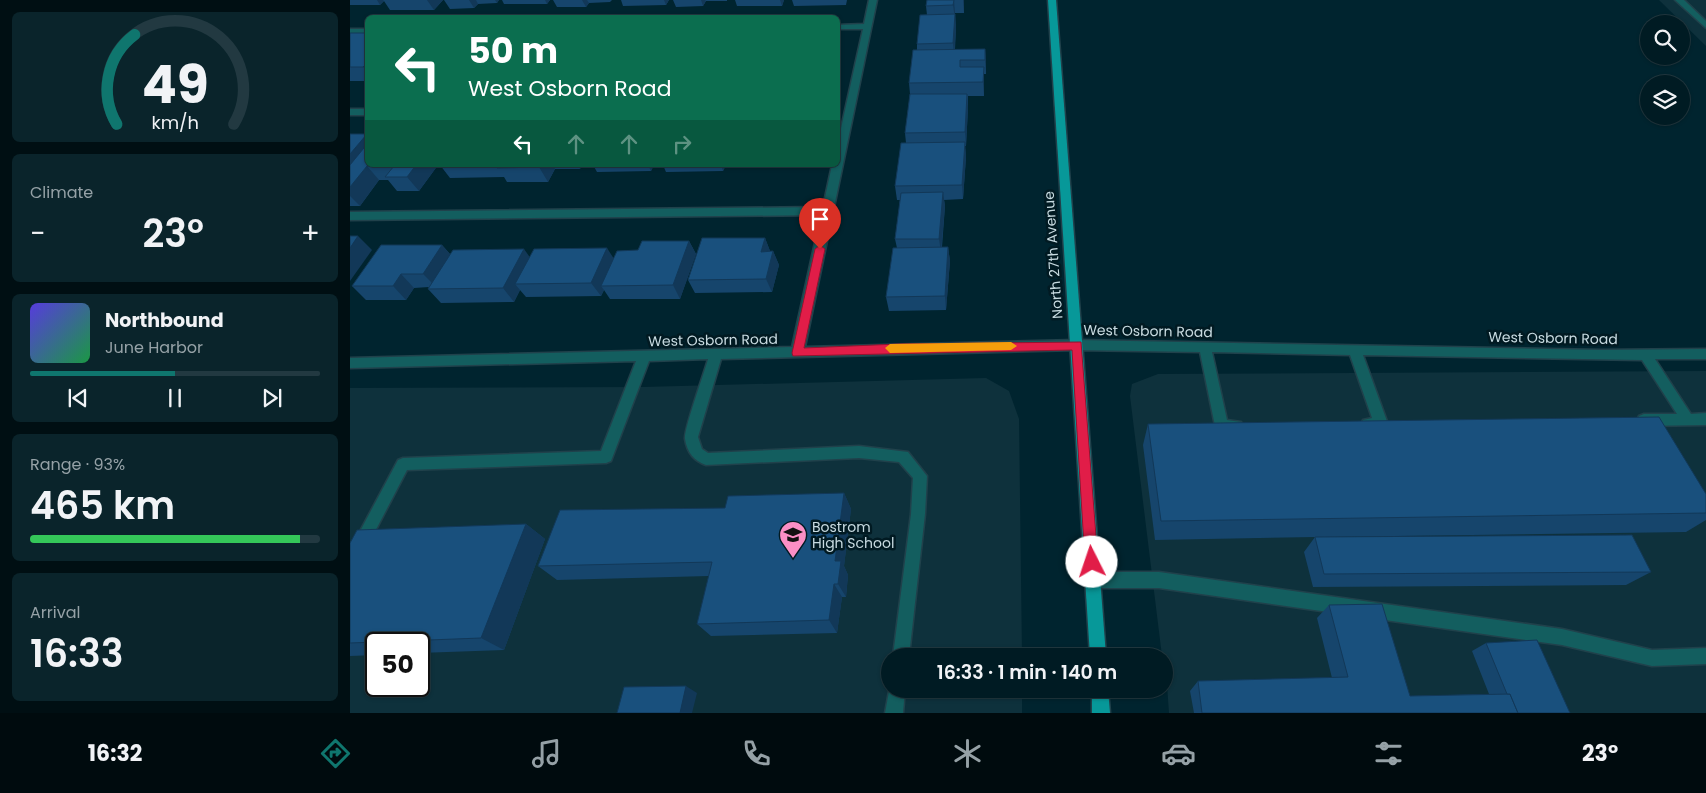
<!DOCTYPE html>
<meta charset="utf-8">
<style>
body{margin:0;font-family:Poppins,sans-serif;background:#0a242b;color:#f1f3f6;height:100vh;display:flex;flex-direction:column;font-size:19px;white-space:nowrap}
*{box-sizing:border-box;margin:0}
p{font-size:16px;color:#95a1a6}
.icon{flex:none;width:28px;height:28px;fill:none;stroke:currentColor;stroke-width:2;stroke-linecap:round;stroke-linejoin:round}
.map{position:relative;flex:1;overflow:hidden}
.panel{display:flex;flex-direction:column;gap:12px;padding:12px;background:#000f13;width:350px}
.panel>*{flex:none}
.guide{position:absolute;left:15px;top:15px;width:475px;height:152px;border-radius:8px;box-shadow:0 1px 4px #0004,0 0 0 1px #223941;background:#0b6e4f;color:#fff;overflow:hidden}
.fabs{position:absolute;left:1290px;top:15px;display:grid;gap:10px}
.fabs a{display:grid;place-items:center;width:50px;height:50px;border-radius:50%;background:#001b23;box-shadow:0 1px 4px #0004,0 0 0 1px #223941;font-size:25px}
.speed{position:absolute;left:15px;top:632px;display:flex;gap:10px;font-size:25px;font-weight:700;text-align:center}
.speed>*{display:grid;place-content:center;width:65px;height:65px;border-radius:50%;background:#001b23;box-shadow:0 1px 4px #0004,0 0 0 1px #223941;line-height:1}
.speed .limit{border:2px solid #111;border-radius:8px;background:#fff;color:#111}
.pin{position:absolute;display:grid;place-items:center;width:42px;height:42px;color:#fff;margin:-51px -21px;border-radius:50% 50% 50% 0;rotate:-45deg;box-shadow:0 0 5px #0007}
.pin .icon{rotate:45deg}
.me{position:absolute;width:55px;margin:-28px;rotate:356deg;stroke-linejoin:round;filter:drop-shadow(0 0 4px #0008)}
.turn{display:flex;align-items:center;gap:18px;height:105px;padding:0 20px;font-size:22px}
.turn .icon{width:65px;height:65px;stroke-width:2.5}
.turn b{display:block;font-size:35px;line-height:42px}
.lanes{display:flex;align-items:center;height:48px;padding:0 20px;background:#0003;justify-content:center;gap:25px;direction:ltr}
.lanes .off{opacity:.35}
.big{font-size:38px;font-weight:600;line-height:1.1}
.panel .card{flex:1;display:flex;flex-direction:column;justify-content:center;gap:8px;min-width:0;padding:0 18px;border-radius:8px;background:#0a242b}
.panel .dial{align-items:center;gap:0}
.dial svg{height:130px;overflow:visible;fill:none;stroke:#223941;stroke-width:7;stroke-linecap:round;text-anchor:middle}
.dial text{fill:#f1f3f6;stroke:none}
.song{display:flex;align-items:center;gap:15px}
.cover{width:60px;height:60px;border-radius:8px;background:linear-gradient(135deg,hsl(250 70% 55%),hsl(140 70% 35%))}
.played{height:5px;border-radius:2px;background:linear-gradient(90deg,#0f766e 50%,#223941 50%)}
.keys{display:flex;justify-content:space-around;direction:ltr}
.heat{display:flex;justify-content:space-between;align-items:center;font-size:28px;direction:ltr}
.charge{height:8px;border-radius:4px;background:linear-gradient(90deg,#34c759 93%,#223941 0)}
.trip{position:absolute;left:531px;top:648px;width:292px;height:50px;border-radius:25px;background:#001b23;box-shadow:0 1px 4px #0004,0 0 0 1px #223941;font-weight:600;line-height:50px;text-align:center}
.menu{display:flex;height:80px;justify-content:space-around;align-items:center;background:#000b0e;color:#95a1a6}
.menu .icon{width:35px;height:35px}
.menu .active{color:#0f766e}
.menu b{font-size:22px;color:#f1f3f6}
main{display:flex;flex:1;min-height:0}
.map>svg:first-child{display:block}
</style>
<main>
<section class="panel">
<div class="card dial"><svg viewBox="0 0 100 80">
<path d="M14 69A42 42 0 1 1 86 69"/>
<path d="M14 69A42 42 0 0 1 25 14" stroke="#0f766e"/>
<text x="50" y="56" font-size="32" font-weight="700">49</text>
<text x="50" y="72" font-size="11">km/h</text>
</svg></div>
<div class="card"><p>Climate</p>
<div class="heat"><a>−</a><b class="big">23°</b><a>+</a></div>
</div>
<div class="card">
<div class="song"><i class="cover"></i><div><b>Northbound</b><p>June Harbor</p></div></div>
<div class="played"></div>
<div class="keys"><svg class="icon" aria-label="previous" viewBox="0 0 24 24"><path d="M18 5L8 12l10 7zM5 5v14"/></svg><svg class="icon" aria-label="pause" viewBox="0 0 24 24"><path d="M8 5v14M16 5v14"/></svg><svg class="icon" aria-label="next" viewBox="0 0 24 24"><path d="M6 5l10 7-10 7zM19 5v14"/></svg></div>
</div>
<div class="card"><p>Range · 93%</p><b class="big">465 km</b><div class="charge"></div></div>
<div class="card"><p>Arrival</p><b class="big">16:33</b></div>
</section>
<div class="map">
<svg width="1356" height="713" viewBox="0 0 1356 713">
<rect width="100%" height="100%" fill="#00242f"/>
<g fill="#0e313c" fill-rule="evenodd">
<polygon points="1309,0 1356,0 1356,46"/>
<polygon points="1356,371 1356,713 819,713 815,656 812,656 780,396 782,384 808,374"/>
<path d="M636,378l23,13 10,28 3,237h-132v33h132v24h-672v-325l293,-1zM26,644h43v42h-43z"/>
</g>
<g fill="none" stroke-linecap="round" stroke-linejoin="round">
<defs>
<g id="minor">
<path d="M519,0h8l-72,347 272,-7 524,10 105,-1v10h-51l36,55 15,-1v12l-62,1 -5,-2 -2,-4 2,-4 5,-2h33l-35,-54 -279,-5 25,69 -2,4c-7,3 -16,3 -23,0l-2,-4 2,-4 9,-2 -22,-63 -138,-3 15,68 14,2 2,4 -2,4c-8,3 -16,3 -24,0l-2,-4 -15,-74 -123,-2 -356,9 -23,78 4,12 6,4 151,-7 49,6 19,24 -2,38 -16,142h-16l18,-142 2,-36 -14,-16 -40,-4 -153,7c-12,-4 -19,-13 -21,-26 -2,-8 20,-68 23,-80l-59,2 -38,100 -5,2 -199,7 -52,100 -5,2v-22l48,-90 5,-2 198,-7 35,-90 -286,7v-10l442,-11 29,-132 -471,5v-8l473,-5 9,-42h6v-23l25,-113h-25v-4l26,-1z"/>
<polygon points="1325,0 1334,0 1356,21 1356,28"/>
<rect x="0" y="29" width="18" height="6"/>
<rect x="0" y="109" width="18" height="6"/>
<polygon points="743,572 809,572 1212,629 1302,650 1356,648 1356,664 1302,666 1212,645 809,588 743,588 738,585 735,580 738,575"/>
<polygon points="540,686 540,689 555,689 553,713 535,713"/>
</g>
<g id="major">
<polygon points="698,0 706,0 756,656 740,656"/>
<polygon points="742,689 758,689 760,713 742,713"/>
</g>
</defs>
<use href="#minor" stroke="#20414b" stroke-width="3"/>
<use href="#major" stroke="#20414b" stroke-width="3"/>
<use href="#minor" fill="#135e5f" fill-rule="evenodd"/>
<use href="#major" fill="#079899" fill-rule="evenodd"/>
</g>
<g fill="#16456c">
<polygon points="0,0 93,0 84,10 40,10 34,1 30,5 0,5"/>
<polygon points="94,0 149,0 147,3 128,4 124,8 100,9"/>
<polygon points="152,0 200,0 197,4 154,4"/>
<polygon points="203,0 262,0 260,2 239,3 236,7 207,7"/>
<polygon points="271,0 319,0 316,5 273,6"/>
<polygon points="323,0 377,0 377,1 356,1 353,6 326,7"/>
<polygon points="385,0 434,0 432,6 387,6"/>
<polygon points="442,0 497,0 496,5 444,6"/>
<polygon points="577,0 614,0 614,13 605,13 606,28 605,49 635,49 636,63 636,74 634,74 634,96 618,96 618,108 616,146 615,146 616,157 613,199 594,200 595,206 592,247 598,247 600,261 596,310 539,311 536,297 547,248 545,239 550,200 547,200 545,186 556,143 555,133 560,94 559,83 567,50 567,44 577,15 576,6"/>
<rect x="0" y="33" width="18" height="48"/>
<polygon points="0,134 17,134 18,135 18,165 88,165 69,191 47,191 38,180 29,180 10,206 0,206"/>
<polygon points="90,165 232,165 230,169 205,169 198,182 157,182 154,177 100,178"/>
<polygon points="243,165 304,165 301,171 247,172"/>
<polygon points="313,165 376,165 373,171 316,172"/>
<polygon points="388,165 459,165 458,167 389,168"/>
<polygon points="415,238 420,251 423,251 429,265 422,292 345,293 338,280"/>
<polygon points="339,241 346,254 330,299 260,299 254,290 251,296 176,297 170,290 164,302 91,303 78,289 79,287 64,288 56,300 16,300 2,286 92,245 100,254 180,257 263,258 288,250"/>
<polygon points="798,424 1356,494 1356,520 1336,532 976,537 1301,572 1276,585 963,587 954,552 965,537 805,540 793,445"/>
<polygon points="494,493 501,509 494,566 498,575 496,597 492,597 487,633 361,636 347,624 359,576 207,580 188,566 375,508"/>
<polygon points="176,524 195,539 154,650 69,653 69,644 26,644 26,655 0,656 0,543"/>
<polygon points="979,605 1060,696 1139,694 1122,651 1136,643 1220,713 844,713 840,691 848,681 982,678 967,618"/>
</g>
<g fill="#123858">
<polygon points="27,0 33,0 34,1 30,5"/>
<polygon points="77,0 93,0 84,10"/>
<polygon points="119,0 126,0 128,4 124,8"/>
<polygon points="145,0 149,0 147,3"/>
<polygon points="195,0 200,0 197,4"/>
<polygon points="232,0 237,0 239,3 236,7"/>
<polygon points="314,0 319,0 316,5"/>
<polygon points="351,0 355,0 356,1 353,6"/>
<polygon points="430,0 434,0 432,6"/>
<polygon points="604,0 605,13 605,19 603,5"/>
<polygon points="613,0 614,0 614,13"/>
<polygon points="605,14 606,28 604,57 603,43"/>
<polygon points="635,49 636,63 636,74 635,60"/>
<polygon points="18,62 18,72 13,67"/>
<polygon points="634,67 634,96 633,82"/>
<polygon points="617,94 618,108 616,146 615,132"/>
<polygon points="17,134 18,135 18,162 0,180 0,154"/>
<polygon points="615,142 616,157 613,199 612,185"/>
<polygon points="66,165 88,165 69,191 57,177"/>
<polygon points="191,165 203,165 205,169 198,182 189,167"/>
<polygon points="228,165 232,165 230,169"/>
<polygon points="298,165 304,165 301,171"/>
<polygon points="371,165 376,165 373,171"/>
<polygon points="17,166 29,180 10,206 0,196 0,187"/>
<polygon points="593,192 595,206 591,252 589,239"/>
<polygon points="8,236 22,250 0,281 0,248"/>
<polygon points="415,238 420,251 411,252"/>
<polygon points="339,241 346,254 330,299 323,285"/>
<polygon points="92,245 104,259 86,287 73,274"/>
<polygon points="598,247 600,261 596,310 595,296"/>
<polygon points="257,248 266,262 251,286 254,290 251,296 241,283"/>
<polygon points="174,249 184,263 165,284 170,290 164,302 153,288"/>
<polygon points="423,251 429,265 422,292 416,279"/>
<polygon points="51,274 64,288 56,300 43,286"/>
<polygon points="494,493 501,509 494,566 498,575 496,597 488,584 485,561"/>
<polygon points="176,524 195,539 154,650 131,638"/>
<polygon points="484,584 492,597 487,633 479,620"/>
<polygon points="336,686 347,693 342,713 330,713"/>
</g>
<g fill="#19507d" stroke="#123858">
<polygon points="577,0 604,0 603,5 576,6"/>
<polygon points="605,14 603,43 567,44 570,15"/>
<polygon points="0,33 18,33 18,62 13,67 0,67"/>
<polygon points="635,49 635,60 610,60 610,67 634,67 633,82 559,83 563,50"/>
<polygon points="560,94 617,94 615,132 555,133"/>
<polygon points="0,134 17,134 0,154"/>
<polygon points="615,142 612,185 545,186 551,143"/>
<polygon points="18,143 18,165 66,165 57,177 35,177 44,166 17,166 0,187 0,165"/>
<polygon points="149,165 191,165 189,167 147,168"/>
<polygon points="593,192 589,239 545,239 551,193"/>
<polygon points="0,236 8,236 0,248"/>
<polygon points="352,238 415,238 411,252 423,251 416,279 338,280"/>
<polygon points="292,241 339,241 323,285 251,286 267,251 288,250"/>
<polygon points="31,245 92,245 73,274 51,274 43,286 2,286"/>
<polygon points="598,247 595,296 536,297 543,248"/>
<polygon points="257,248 241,283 165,284 184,249"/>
<polygon points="174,249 153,288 78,289 103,250"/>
<polygon points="1309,417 1356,494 1356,513 811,521 798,424"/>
<polygon points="494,493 485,561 491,561 488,584 484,584 479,620 347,624 362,562 188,566 210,510 375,508 378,496"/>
<polygon points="176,524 131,638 0,643 0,543 7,530"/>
<polygon points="1282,535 1301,572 974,574 965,537"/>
<polygon points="1032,604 1060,696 1160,694 1168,713 852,713 848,681 998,677 979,605"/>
<polygon points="1187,640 1220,713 1168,713 1160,694 1157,694 1136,643"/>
<polygon points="336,686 330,713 267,713 274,687"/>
</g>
<polygon fill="#e11d48" stroke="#92132f" points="470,245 475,249 454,348 548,344 731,342 748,562 746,566 742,568 737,566 735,562 722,350 443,356 442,353 465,249"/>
<polygon fill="#f59e0b" points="661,342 667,346 661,350 540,353 535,348 540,344"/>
<defs>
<symbol id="school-pin" viewBox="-11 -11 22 30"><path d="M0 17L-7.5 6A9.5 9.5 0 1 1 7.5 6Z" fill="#fb8fc5" stroke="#011a22"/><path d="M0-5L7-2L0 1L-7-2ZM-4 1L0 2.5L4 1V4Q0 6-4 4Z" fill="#111"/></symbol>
</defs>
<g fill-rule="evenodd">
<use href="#school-pin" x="427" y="519" width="32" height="43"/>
</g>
<g text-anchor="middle" stroke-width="5" stroke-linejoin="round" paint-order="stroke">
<g font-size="14" fill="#c8dbe1" stroke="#011a22">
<text transform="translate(703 255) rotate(-94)" y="5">North 27th Avenue</text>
<text transform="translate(798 331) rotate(1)" y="5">West Osborn Road</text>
<text transform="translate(1203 338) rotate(1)" y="5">West Osborn Road</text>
<text transform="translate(363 340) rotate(-1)" y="5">West Osborn Road</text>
</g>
<g font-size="14" fill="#c8dbe1" stroke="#011a22" text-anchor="start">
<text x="462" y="532">Bostrom<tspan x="462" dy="16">High School</tspan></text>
</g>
</g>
</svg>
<div class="fabs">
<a><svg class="icon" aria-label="search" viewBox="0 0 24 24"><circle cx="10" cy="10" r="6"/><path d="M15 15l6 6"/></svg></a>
<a><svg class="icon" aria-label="layers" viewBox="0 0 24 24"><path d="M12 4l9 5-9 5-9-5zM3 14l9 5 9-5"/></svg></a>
</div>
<div class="speed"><div class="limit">50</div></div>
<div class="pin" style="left:470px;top:249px;background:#d93025"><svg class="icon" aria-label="arrive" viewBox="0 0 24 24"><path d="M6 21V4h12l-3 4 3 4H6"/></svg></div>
<svg class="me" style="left:742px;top:562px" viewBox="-20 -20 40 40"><circle r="19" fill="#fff"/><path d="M0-13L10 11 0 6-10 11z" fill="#e11d48"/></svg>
<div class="trip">16:33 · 1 min · 140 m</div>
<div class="guide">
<div class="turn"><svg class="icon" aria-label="left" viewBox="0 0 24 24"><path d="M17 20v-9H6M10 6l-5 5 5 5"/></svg><div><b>50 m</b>West Osborn Road</div></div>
<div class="lanes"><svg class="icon" aria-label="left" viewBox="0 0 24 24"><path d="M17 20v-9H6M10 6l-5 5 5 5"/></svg><svg class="icon off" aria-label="ahead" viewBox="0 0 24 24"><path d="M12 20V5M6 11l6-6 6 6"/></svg><svg class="icon off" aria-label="ahead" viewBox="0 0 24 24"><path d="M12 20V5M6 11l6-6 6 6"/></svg><svg class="icon off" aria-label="right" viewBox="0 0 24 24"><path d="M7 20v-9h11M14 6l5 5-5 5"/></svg></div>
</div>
</div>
</main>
<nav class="menu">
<b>16:32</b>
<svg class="icon active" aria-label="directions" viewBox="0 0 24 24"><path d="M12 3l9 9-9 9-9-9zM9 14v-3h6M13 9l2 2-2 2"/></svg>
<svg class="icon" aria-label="music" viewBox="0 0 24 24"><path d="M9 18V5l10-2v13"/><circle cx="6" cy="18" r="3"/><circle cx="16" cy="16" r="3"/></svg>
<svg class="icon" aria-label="phone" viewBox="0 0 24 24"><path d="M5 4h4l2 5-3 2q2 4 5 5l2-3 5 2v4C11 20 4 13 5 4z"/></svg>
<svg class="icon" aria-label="climate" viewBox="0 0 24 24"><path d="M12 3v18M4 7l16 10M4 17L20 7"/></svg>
<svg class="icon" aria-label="car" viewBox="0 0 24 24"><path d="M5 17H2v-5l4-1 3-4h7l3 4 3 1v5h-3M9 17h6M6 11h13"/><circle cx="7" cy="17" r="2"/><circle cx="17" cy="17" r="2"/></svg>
<svg class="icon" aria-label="filters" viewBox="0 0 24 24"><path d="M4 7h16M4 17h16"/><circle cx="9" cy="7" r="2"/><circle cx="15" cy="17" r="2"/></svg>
<b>23°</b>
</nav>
